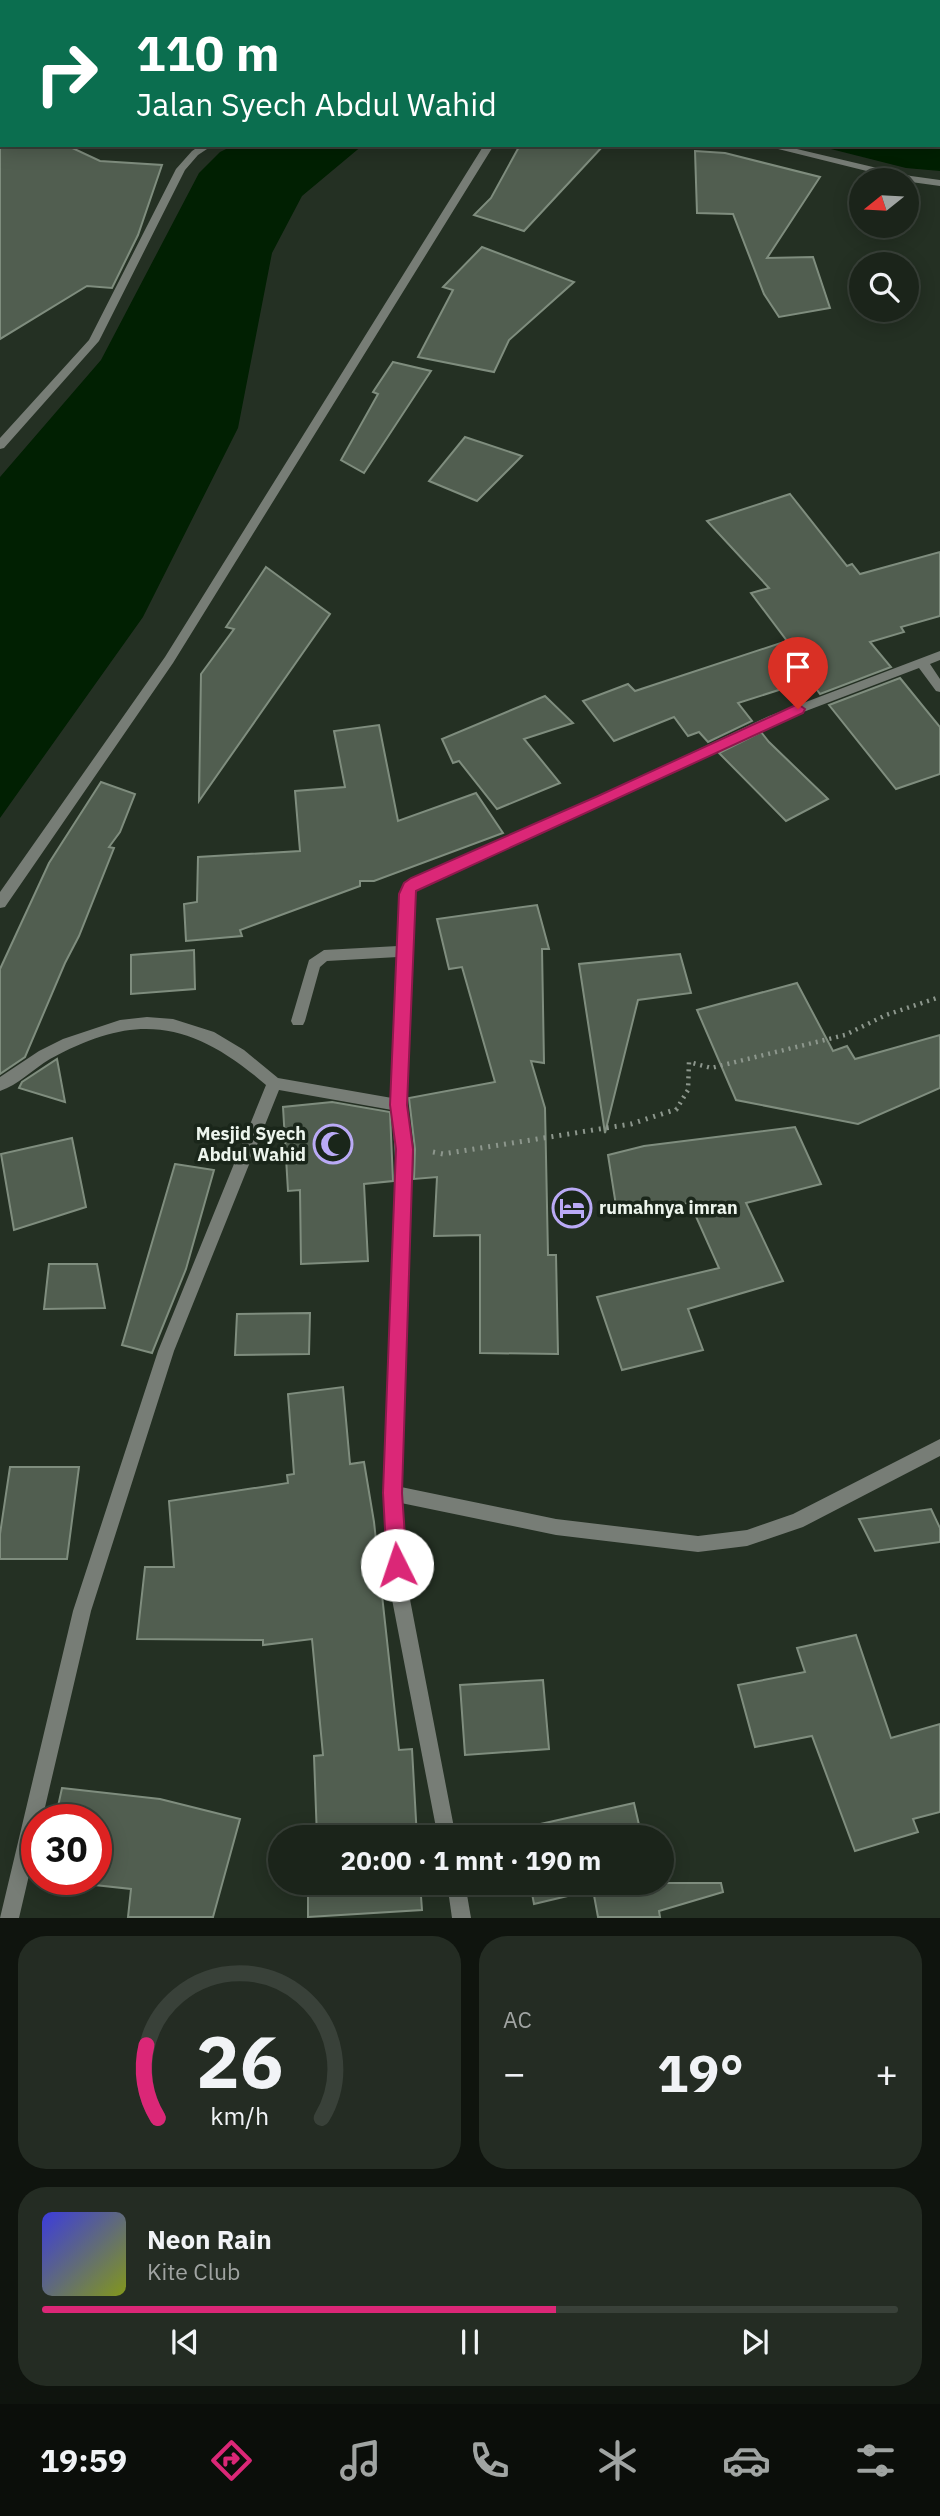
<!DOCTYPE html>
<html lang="id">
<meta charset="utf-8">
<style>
body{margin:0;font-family:"IBM Plex Sans",sans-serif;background:#242c23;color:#f1f3f6;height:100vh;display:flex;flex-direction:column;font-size:26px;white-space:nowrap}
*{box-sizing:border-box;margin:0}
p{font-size:23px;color:#a0a4a2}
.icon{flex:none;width:38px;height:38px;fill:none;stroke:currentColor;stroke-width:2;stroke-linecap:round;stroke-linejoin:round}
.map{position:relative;height:1918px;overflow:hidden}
.details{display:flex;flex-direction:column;gap:18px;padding:18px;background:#0f140e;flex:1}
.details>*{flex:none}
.top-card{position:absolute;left:0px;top:0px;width:942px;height:147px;box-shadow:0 4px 18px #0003,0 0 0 2px #394139;background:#0b6e4f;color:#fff;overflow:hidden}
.needle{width:46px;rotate:252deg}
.fabs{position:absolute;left:849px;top:168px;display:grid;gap:14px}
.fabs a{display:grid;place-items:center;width:70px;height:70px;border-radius:50%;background:#1b241a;box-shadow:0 4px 18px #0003,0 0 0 2px #394139;font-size:35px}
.speed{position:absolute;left:21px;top:1804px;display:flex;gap:14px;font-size:35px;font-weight:700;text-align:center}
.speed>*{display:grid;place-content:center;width:91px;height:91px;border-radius:50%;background:#1b241a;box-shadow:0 4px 18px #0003,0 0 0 2px #394139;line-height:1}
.speed .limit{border:10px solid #d22;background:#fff;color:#111}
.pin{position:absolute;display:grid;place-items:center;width:60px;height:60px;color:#fff;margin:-72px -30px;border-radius:50% 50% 50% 0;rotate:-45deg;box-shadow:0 0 7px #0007}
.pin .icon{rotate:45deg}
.me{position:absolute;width:77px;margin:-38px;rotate:356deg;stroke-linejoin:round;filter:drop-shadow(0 0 5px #0008)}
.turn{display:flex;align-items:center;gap:24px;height:147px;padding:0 21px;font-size:32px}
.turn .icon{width:91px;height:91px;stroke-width:2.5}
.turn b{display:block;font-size:49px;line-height:60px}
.big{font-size:52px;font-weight:800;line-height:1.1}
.details .card{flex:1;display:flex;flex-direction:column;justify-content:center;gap:10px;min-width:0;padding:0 24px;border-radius:28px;background:#242c23}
.details .dial{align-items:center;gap:0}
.dial svg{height:182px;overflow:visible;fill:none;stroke:#394139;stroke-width:7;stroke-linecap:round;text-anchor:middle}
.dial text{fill:#f1f3f6;stroke:none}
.song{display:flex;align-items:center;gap:21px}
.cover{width:84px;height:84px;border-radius:10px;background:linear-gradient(135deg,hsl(240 70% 55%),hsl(70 70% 35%))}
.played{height:7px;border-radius:4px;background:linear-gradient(90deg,#db2777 60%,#394139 60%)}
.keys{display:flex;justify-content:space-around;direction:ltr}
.heat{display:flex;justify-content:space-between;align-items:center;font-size:38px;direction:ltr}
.details .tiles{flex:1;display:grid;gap:18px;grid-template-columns:1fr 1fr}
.card:last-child{grid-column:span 2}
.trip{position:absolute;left:268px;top:1825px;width:406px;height:70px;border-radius:35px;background:#1b241a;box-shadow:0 4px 18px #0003,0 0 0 2px #394139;font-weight:800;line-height:70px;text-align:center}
.dock{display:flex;height:112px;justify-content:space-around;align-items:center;background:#0b0e0a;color:#a0a4a2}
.dock .icon{width:49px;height:49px}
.dock .on{color:#db2777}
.dock b{font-size:32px;color:#f1f3f6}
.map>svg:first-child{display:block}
</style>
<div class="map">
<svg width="940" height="1918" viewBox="0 0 940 1918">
<rect width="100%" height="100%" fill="#243023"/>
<g fill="#012002">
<polygon points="471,0 734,0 738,2 465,2"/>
<polygon points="940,98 940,171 906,168 815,145 940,145"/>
<polygon points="234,145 363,145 302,196 272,253 238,428 143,617 0,818 0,477 101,360 199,173 220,152"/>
</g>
<g fill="#515e50" stroke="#7f8d7e" stroke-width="2">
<polygon points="0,145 66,145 100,161 162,165 138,235 112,288 87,286 0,339"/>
<polygon points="520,145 604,145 524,231 474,215 491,198"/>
<polygon points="695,151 725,153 820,177 767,258 813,257 830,308 779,317 764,294 733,214 697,213"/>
<polygon points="482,247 574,282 509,340 494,372 418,357 453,290 443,287"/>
<polygon points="393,362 431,371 364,473 341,460 378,394 373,392"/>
<polygon points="465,437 522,456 477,501 429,481"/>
<polygon points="790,494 847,566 852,564 860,574 940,552 940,616 901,627 904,632 870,642 891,667 820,694 810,680 738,703 752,721 708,742 699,732 688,736 674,717 614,741 583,701 628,684 635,691 787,641 751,593 769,588 707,521"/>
<polygon points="266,567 330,614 199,801 201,674 234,629 226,627"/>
<polygon points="900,678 940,727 940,774 896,789 829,705"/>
<polygon points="545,696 573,723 524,739 560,783 497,809 459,761 453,763 442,739"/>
<polygon points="379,725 398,821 476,793 503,833 374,881 360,881 360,886 240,930 242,936 186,941 184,904 197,902 198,857 300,851 295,791 345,787 334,731"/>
<polygon points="761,732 769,742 828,799 786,821 719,753"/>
<polygon points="101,782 135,794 120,832 109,847 114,848 79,936 65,963 25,1057 0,1074 0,969 49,863"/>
<polygon points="537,905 549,949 542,949 544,1063 531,1061 545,1108 548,1255 556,1255 558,1354 480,1353 480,1235 434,1236 437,1177 414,1179 415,1149 409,1098 495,1082 462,967 449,969 437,919"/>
<polygon points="194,950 195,989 131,994 131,955"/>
<polygon points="680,954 691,993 638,1000 605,1133 579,964"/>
<polygon points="797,983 833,1051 847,1046 855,1059 940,1035 940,1088 858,1124 736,1100 697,1010"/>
<polygon points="57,1059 65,1102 19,1088 22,1082"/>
<polygon points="332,1102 390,1112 393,1181 364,1184 368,1261 301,1264 300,1190 288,1191 283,1107"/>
<polygon points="795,1127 821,1184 746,1203 783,1281 688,1309 703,1350 622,1370 597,1297 719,1268 690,1203 617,1212 608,1155 644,1146"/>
<polygon points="72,1138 86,1207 14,1230 1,1154"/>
<polygon points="175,1164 214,1170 186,1269 152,1353 122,1345"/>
<polygon points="49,1264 97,1264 105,1308 44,1309"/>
<polygon points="310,1313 309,1354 235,1355 237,1314"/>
<polygon points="343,1387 350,1464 364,1462 374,1522 399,1750 412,1749 417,1838 317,1838 314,1756 323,1755 312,1639 263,1645 263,1640 137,1639 145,1567 174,1567 169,1501 288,1483 287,1475 294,1474 288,1394"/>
<polygon points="10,1467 79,1467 67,1559 0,1559 0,1534"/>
<polygon points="931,1509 940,1528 940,1542 875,1551 859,1519"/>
<polygon points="856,1635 891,1738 940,1724 940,1812 913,1819 918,1832 855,1851 812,1736 755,1747 738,1685 805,1672 797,1648"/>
<polygon points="543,1680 549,1749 465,1755 460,1685"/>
<polygon points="62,1788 160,1799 240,1819 213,1917 128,1917 131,1889 48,1880 96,1880 96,1820 55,1820"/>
<polygon points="634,1803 642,1838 520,1838 518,1829"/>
<polygon points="308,1883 420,1883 422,1910 308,1917"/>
<polygon points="530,1883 721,1883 723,1892 659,1911 660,1917 598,1917 593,1890 534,1904"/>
</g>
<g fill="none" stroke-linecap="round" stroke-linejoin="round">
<polyline stroke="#8d978d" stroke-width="4.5" stroke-dasharray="2 5" stroke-linecap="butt" points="676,1110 688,1090 689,1062 711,1068 845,1035 886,1015 940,997"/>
<polyline stroke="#8d978d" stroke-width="5" stroke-dasharray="2 6" stroke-linecap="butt" points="433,1152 443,1154 631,1124 677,1109"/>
<g fill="#777d76" fill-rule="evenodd">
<polygon points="424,0 436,0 423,2"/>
<polygon points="773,0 784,0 785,2 774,2"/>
<polygon points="201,145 213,145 198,155 185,170 99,341 4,448 0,449 0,438 89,340 176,169 192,151"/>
<polygon points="484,145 494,145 173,663 5,907 0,908 0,892 165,657"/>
<polygon points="762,145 780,145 911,176 940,180 940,186 911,182"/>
<path d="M940,651v9l-10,4 10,15v13l-4,-1 -17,-23 -142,54 -169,81 -187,83 -7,9 -8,210 6,44v25l-11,313 155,32 142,17 49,-6 46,-16 147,-75v17l-137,71 -56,19 -49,6 -142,-17 -155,-32 7,86 48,249h-18l-48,-249 -6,-96 12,-319 -4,-64 -113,-20 -105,261 -83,260 -49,209h-5v21l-18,77h-19l73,-307 85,-260 108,-266c-74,-64 -129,-74 -216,-26 -17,10 -32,26 -50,32v-14l39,-26 24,-12 57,-19 27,-3 26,2 41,13 30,18 34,28 114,20 6,-141 -71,4 -7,6 -15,54 -2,4h-10l-2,-4 18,-61 15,-10 74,-4 2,-52 11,-16 187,-81 171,-81z"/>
<polygon points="447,1883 465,1883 471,1918 452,1918"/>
</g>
<g fill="#a1aba0" fill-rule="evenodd">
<polygon points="48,0 57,0 47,2"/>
<polygon points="2,30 2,37 0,38 0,31"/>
</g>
</g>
<polygon fill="#db2777" stroke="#8e194d" stroke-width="2" points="798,704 805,709 803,713 416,891 407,1105 413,1149 402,1493 407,1565 404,1571 397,1574 390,1571 387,1565 383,1493 396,1149 390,1105 399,894 404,883 411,878 598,796"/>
<defs>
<symbol id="mosque-ring" viewBox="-11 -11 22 22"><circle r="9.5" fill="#1a261a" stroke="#baaaf6" stroke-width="1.5"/><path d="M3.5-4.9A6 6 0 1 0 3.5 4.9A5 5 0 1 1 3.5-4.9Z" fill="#baaaf6"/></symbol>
<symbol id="hotel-ring" viewBox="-11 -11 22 22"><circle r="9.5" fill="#1a261a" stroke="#baaaf6" stroke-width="1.5"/><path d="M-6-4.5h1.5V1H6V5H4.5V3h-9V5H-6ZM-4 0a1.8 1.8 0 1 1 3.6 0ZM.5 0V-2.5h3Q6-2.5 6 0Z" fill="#baaaf6"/></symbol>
</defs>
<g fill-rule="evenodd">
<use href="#mosque-ring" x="311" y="1122" width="44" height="44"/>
<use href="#hotel-ring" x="550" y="1186" width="44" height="44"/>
</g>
<g text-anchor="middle" stroke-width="7" stroke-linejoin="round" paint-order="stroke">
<g font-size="18" font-weight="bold" fill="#edf5ed" stroke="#1a261a" text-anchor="end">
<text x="306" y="1140">Mesjid Syech<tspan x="306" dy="21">Abdul Wahid</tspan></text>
<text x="599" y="1214" text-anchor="start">rumahnya imran</text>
</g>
</g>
</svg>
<div class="fabs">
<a><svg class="needle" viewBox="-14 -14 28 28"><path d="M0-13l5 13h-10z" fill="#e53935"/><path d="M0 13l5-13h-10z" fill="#a0a4a2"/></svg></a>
<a><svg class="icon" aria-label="search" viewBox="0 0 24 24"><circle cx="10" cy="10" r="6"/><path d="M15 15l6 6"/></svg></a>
</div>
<div class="speed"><div class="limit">30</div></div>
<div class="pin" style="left:798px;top:709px;background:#d93025"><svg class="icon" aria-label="arrive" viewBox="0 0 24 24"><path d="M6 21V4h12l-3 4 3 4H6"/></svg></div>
<svg class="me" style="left:397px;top:1565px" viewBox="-20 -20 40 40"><circle r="19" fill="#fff"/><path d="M0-13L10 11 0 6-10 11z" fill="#db2777"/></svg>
<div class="trip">20:00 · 1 mnt · 190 m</div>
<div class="top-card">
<div class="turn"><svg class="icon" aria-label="right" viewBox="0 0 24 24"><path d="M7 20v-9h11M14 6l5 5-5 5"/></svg><div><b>110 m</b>Jalan Syech Abdul Wahid</div></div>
</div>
</div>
<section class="details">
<div class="tiles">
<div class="card dial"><svg viewBox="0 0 100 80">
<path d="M14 69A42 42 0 1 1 86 69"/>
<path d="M14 69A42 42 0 0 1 9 37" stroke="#db2777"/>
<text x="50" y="56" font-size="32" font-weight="700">26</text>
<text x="50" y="72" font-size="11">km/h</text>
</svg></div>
<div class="card"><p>AC</p>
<div class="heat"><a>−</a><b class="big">19°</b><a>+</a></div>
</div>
<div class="card">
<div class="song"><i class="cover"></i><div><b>Neon Rain</b><p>Kite Club</p></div></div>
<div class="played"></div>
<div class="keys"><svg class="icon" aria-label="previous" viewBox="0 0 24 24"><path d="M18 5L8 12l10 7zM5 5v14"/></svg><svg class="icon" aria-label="pause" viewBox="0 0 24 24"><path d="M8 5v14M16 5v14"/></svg><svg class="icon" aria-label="next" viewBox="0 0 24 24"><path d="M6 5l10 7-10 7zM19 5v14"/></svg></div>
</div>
</div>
</section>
<nav class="dock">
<b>19:59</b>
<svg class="icon on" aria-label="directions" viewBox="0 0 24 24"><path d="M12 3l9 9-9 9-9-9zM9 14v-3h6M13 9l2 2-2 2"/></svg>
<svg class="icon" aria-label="music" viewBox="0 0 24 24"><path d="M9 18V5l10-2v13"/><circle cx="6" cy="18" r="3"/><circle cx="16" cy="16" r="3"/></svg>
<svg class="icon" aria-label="phone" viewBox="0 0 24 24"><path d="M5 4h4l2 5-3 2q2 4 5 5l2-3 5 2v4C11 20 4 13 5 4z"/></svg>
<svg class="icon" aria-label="climate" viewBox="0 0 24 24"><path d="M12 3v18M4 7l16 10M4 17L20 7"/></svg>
<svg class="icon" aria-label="car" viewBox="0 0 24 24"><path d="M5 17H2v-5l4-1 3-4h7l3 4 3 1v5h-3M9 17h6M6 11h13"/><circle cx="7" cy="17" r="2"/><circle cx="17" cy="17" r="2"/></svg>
<svg class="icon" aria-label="filters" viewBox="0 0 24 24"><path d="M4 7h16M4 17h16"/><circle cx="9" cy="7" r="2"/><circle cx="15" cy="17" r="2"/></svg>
</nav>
